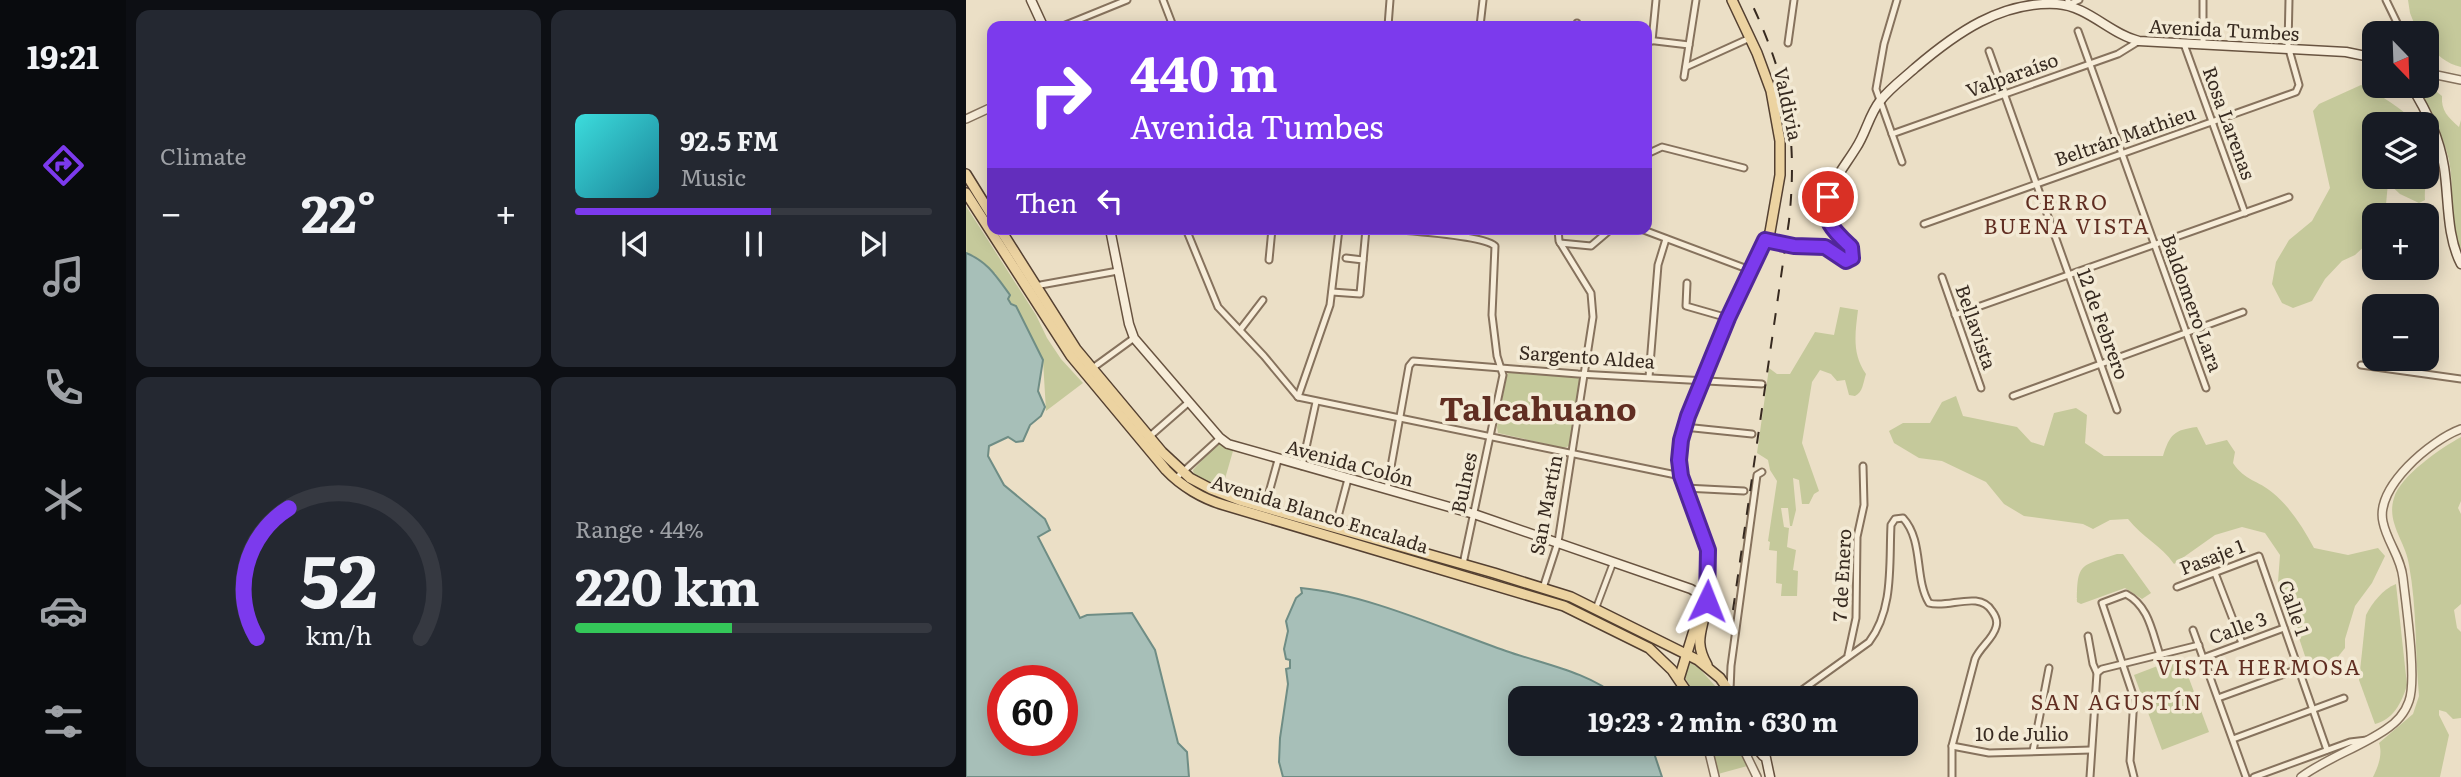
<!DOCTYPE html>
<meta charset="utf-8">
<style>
body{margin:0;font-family:Literata,serif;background:#242831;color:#f1f3f6;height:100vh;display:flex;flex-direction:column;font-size:26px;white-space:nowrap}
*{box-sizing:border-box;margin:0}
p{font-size:23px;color:#9ea1a6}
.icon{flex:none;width:38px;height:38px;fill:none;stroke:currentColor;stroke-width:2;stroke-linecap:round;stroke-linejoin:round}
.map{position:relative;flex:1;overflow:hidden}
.panel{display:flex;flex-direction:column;gap:10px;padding:10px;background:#0d0f14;width:840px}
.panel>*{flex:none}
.banner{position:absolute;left:21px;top:21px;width:665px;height:214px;border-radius:14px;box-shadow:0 4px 18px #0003;background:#7c3aed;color:#fff;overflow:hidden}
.needle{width:46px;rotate:157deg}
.controls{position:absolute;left:1396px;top:21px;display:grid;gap:14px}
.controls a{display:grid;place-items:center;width:77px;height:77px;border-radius:14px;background:#171b24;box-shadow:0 4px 18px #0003;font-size:35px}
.speed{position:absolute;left:21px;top:665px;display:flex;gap:14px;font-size:35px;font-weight:700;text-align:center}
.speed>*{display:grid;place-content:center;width:91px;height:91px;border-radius:50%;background:#171b24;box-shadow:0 4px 18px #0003;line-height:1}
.speed .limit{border:10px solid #d22;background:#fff;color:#111}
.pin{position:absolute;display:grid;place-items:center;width:60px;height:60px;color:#fff;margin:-30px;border:4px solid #fff;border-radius:50%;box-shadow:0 2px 7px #0007}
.me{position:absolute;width:77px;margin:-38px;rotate:2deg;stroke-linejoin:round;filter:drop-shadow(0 0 5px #0008)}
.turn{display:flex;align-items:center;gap:24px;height:147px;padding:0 28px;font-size:32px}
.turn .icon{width:91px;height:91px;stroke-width:2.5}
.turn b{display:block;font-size:49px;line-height:60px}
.then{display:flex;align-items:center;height:66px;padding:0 28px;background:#0003;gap:14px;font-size:26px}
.big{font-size:52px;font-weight:700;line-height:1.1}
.panel .tile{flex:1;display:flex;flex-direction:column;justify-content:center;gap:10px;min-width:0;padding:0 24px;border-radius:14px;background:#242831}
.panel .dial{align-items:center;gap:0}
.dial svg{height:182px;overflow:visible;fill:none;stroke:#363941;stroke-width:7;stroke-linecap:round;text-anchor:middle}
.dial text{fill:#f1f3f6;stroke:none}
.song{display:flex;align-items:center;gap:21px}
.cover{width:84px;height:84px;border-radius:10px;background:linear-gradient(135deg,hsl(180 70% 55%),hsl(190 70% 35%))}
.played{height:7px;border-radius:4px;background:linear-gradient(90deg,#7c3aed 55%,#363941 55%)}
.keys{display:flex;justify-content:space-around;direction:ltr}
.heat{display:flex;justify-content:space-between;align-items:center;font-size:38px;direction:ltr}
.charge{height:10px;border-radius:5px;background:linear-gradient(90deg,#34c759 44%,#363941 0)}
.panel .tiles{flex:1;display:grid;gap:10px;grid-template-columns:repeat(2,1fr)}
.trip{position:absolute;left:542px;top:686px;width:410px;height:70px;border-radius:14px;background:#171b24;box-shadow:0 4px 18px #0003;font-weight:700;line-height:70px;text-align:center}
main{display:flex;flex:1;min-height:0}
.dock{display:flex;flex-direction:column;width:126px;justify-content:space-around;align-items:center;background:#090b0e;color:#9ea1a6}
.dock .icon{width:49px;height:49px}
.dock .current{color:#7c3aed}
.dock b{font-size:32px;color:#f1f3f6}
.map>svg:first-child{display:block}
</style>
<main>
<nav class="dock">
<b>19:21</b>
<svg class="icon current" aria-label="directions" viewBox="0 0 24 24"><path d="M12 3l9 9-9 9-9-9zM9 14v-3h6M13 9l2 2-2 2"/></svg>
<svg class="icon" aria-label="music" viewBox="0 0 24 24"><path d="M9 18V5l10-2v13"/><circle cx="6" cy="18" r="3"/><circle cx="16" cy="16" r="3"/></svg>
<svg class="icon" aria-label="phone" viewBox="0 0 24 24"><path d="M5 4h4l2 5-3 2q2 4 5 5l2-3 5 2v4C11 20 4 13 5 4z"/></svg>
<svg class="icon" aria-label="climate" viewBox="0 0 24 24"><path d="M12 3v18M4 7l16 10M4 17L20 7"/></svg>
<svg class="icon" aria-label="car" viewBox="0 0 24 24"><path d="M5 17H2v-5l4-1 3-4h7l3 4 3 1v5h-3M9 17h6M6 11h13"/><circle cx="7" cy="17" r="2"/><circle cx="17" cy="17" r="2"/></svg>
<svg class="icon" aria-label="filters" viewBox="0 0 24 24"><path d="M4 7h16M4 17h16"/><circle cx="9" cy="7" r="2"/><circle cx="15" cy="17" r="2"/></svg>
</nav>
<section class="panel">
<div class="tiles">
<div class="tile"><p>Climate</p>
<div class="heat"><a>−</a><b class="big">22°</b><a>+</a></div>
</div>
<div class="tile">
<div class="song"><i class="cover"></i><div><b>92.5 FM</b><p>Music</p></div></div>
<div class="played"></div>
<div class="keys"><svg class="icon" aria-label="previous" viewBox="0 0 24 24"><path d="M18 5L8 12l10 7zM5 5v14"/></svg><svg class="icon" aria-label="pause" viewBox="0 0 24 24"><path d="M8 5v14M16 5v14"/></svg><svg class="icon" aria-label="next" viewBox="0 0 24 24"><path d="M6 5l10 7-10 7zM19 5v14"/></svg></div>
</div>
<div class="tile dial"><svg viewBox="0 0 100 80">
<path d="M14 69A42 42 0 1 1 86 69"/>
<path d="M14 69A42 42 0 0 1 28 12" stroke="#7c3aed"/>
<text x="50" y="56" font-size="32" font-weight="700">52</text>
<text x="50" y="72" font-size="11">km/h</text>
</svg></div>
<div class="tile"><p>Range · 44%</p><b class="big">220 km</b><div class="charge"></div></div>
</div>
</section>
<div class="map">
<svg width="1495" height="777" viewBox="0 0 1495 777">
<rect width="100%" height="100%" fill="#ebdfc6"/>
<g fill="#c5c99b">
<path d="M1442,0h53v67c-14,-3 -24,-12 -34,-23v-11h-9l-8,-20z"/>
<path d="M1461,84l15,12c-1,15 6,21 17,31l2,-7v132c-13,-28 -6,-62 -12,-92 -6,-26 -20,-51 -33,-74z"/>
<path d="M1395,85c22,11 40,24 58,39h-44v53h52v-46l7,15 2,20c-9,9 -12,21 -11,34l-6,3 -19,-9 -12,-11 -3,32h-10v24l-6,3 -14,13 -13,6 -17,18 -13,22 -19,7 -11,-5 -10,-19 4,-22 13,-22 23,-19 18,-33 -17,-77 6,-7z"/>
<polygon points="0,206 70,315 81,338 95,359 117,383 80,411 77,360 50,306 45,304 42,299 43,294 29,273 0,274"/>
<path d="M874,307l18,3c-3,24 -6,44 8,64 -3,9 -3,18 -11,22l-6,-1 -4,-15 -8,1 -6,-7 -11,-4 -8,12 -10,61 17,48 -5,3 -5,10h-7l-3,-24 -6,-2 3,32 -4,16h-2l-2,-18h-7l3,19 5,1 -2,19 9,3 -3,20 5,1 -1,25h-16l1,-12 -6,-1 1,-32 -8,-1 1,-8 -2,-1 9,-60 -7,-11 -2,-10 -11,-7 12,-85 8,6h13l25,-42 19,3z"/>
<polygon points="546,371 610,376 614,380 603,446 598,448 532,433 531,427 541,374"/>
<path d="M990,396l7,20 54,11 14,15 13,4 10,-33 22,-5 11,7 -2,28 19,13h59c7,-22 11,-26 34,-29l9,18 21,-5 8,12 -2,11c12,18 25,17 40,30 18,15 30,35 41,55l34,7 30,-7 7,8 -13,27 -17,23 -10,33v9l-8,10 -14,8 -17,-7 -15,-45 -13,-32 2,-27 -15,-22 -23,-6 -27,8 -41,29c-13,-19 -32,-27 -46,-45l-18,1 -17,9 -10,-5 -59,-8 -20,-12 -18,-22 -44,-21 -23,-3 -25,-15 -5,-12 14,-8h27l12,-21z"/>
<path d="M1495,437v64l-3,7 3,6v90l-7,6 3,18 4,4v86l-8,1 -7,-7 -7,-2v5l10,20 -9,42h-67c5,-10 10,-23 6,-34l34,-29 6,-18c-4,-43 -2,-88 -10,-131 -3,-23 -23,-42 -15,-67 6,-22 47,-50 67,-61z"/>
<polygon points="253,442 267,451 256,489 228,475 227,470"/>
<path d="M1151,554h6l28,39 -9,6 -17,-11 -44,16 -4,-2c0,-40 4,-36 40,-48z"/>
<path d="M1430,584l11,101c-5,17 -14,35 -32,39l-16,-44 7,-65c6,-12 17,-26 30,-31z"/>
<polygon points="1215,657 1243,732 1196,750 1168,675"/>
<polygon points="722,662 732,667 760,698 731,698 718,676"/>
<polygon points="746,744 772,744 785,765 752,774"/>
</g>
<g fill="#a7bfb8" stroke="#6f8d85" stroke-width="2" fill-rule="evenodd">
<path d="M0,253c22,9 30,23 44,42l-2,4 3,5 5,2 27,54 -5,31 7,16 -4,9 -11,9 -7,16 -7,1 -8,-5 -19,9 -1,10 16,29 41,34 5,11 -12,7 42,81 7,-3 45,-2 23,37 23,93 9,9 2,25h-223zM37,681h59v59h-59z"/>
<path d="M335,588c65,6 142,41 205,63 37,13 83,21 113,47h-98v46h130l11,33h-379l-4,-15 1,-24 8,-54 -2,-15 4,-1v-8l-4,-1 -2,-10 4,-18 -2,-10 10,-23 6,-5z"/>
</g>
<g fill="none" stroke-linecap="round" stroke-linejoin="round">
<defs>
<polyline id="pedestrian" points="630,608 647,563"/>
<g id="minor">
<polyline points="197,0 207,26"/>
<polyline points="931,0 918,44 910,89 936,162"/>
<polyline points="1102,0 1102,5 1113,0"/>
<polyline points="1420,0 1436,33"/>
<polyline points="97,26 161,0"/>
<polyline points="422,26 424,0"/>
<polyline points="514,26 517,0"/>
<polyline points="611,26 611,23"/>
<polyline points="1112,31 1240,388"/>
<polyline points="681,40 723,45"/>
<polyline points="686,41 690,0"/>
<polyline points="822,43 828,0"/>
<polyline points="1218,44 1279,213"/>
<polyline points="1237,45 1237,0"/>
<polyline points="1023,51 1151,410"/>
<polyline points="720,67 784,38"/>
<polyline points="718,77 730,0"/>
<polyline points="926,134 1152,54 1173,41"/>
<polyline points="681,154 696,147 778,168"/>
<polyline points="958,224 1330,92 1333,85 1322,46 1323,0"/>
<polyline points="220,229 252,307 298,356 332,397 715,476"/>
<path d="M424,229c20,2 93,6 105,17l-3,69 5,41 6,19 -40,189"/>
<polyline points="675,229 784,270"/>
<polyline points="594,243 625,246 645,229"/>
<polyline points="380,258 397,260"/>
<polyline points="303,260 306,229"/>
<polyline points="976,277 1015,388"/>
<polyline points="721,283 720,306 762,318"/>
<polyline points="69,286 152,271"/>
<polyline points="366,292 394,294 400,229"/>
<polyline points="989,315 1323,197"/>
<polyline points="274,330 297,300"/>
<polyline points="1395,365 1495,379"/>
<polyline points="124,370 168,338"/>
<polyline points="683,377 692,265 700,239"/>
<polyline points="1047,396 1277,312"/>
<polyline points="332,397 364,305 373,229"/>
<polyline points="718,427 786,434"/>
<polyline points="183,437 223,402"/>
<polyline points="336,466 350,402"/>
<polyline points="209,479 254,438"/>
<polyline points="719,488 778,491"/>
<polyline points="421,489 443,366 447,361 612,374 796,384"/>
<polyline points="299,507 312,460"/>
<polyline points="369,528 382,479"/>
<polyline points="1249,573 1276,643"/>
<polyline points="1211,587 1293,556 1361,750"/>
<polyline points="577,588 592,542 627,317 625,293 593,241 592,229"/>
<polyline points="1227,630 1280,777"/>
<polyline points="1122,636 1127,664 1131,673 1124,777"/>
<polyline points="882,655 890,618 891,537 898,505 897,466"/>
<polyline points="1237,658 1318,628"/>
<polyline points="1131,673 1136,669 1233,645"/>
<polyline points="764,691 765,666 791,475 796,472"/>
<path d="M825,698l78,-56c25,-33 20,-78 22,-117l4,-6 8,-1c21,23 11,60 26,85 19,6 50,-13 63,8 3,4 6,10 4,16 -3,12 -16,20 -21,32l-23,87v31"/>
<polyline points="1252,698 1332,669"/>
<polyline points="1267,739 1378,698"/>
<polyline points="986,746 1023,753 1125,750"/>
<polyline points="1067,751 1083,668"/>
<path d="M1168,777l-4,-16 4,-63 -32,-95 24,-9c23,12 26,38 34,61"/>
<polyline points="1288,777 1384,742 1401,740"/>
</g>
<g id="tertiary">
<polyline points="1461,73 1495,80"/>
<polyline points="0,119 26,107"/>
<polyline points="741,744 749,777"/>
<polyline points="775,744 791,777"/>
<path d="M1335,777c26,-19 57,-29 84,-47 11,-7 20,-17 24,-29 8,-22 -3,-96 -6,-123 -2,-21 -16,-36 -20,-56 -8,-35 48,-82 78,-93"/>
</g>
<g id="secondary">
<polyline points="65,0 77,26"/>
<path d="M1445,86c16,25 28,50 33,81 5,31 2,68 17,97"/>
<polyline points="144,229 163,324 168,338 254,438 262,444 508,514 725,589 736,596"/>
<path d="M828,246l34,2 18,13 6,-3c4,-19 -31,-25 -26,-54 4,-21 19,-38 30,-56 10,-15 13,-33 24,-47 10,-13 24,-23 35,-33 41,-35 86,-67 142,-64 31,2 53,30 82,37l207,11 29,6"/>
<polyline points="787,744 797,756"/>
<polyline points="797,744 804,777"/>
</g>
<g id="primary">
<polyline points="0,174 26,216"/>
<path d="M0,193l105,163 95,114c15,16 37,29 58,35l340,101 85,42 23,22 19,28"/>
<polyline points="34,229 110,349 196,452 224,478 245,489 276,501 528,573 605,597 732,660 754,678 768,698"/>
<path d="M741,665c-14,-25 -4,-34 -1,-59 2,-15 4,-47 1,-61l-27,-74v-18l4,-26 44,-109 42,-86 10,-57v-34l-9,-50 -14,-38 -25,-53"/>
<polyline points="713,679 733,614"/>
</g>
</defs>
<use href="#pedestrian" stroke="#86725d" stroke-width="8"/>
<use href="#minor" stroke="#86725d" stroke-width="9"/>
<use href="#tertiary" stroke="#86725d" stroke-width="10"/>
<use href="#secondary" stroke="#685340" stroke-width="11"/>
<use href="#primary" stroke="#544031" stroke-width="12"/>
<use href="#pedestrian" stroke="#f7edd9" stroke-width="4.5"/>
<use href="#minor" stroke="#f7edd9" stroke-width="5"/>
<use href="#tertiary" stroke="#f7edd9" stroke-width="7"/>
<use href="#secondary" stroke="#f7edd9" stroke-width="8"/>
<use href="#primary" stroke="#ecd3a1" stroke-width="9"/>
<path stroke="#372a20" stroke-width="2" stroke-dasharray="12 12" stroke-linecap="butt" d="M767,610l56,-389c9,-86 -2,-143 -39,-221"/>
<defs>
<polyline id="secondary-bridge" points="812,243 828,246"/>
</defs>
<use href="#secondary-bridge" stroke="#685340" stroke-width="11" stroke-linecap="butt"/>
<use href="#secondary-bridge" stroke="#f7edd9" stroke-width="8"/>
</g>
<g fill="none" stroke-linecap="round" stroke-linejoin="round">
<defs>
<path id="route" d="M741,601l1,-51 -27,-74 -2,-16 2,-20 7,-24 40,-98 37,-78 29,6 31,1 21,14 6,-3 -1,-11c-17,-16 -29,-26 -23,-50"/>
</defs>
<use href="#route" stroke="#51269a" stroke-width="18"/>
<use href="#route" stroke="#7c3aed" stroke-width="12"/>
</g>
<g text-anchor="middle" stroke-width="7" stroke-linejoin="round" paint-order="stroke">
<g font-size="19" fill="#372a20" stroke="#f3ead5">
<text transform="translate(1258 30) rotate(3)" y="7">Avenida Tumbes</text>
<text transform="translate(1046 75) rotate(-20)" y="7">Valparaíso</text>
<text transform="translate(822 104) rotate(78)" y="7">Valdivia</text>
<text transform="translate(1263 123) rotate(70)" y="7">Rosa Larenas</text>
<text transform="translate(1159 136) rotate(-19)" y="7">Beltrán Mathieu</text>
<text transform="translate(1226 303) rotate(70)" y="7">Baldomero Lara</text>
<text transform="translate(1137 324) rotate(70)" y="7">12 de Febrero</text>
<text transform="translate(1010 327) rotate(71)" y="7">Bellavista</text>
<text transform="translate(621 357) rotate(4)" y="7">Sargento Aldea</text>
<text transform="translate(384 463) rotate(15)" y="7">Avenida Colón</text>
<text transform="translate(498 483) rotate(-78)" y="7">Bulnes</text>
<text transform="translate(580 505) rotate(-79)" y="7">San Martín</text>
<text transform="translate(354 514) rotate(17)" y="7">Avenida Blanco Encalada</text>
<text transform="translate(1246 557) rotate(-21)" y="7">Pasaje 1</text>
<text transform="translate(876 575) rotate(-87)" y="7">7 de Enero</text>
<text transform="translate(1328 608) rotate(71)" y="7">Calle 1</text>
<text transform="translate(1272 628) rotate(-20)" y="7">Calle 3</text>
<text x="1056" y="741">10 de Julio</text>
</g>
<g font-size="21" letter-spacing="2" fill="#612e22" stroke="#f3ead5">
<text x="1101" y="210">CERRO<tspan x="1101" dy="24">BUENA VISTA</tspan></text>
<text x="1293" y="675">VISTA HERMOSA</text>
<text x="1151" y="710">SAN AGUSTÍN</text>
</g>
<g font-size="33" font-weight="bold" fill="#612e22" stroke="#f3ead5">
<text x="572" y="421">Talcahuano</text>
</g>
</g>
</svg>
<div class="controls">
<a><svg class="needle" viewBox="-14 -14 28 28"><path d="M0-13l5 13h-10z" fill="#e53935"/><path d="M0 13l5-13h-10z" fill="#9ea1a6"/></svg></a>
<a><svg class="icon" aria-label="layers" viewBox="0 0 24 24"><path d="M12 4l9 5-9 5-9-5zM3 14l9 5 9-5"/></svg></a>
<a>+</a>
<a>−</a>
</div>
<div class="speed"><div class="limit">60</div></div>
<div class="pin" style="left:862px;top:197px;background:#d93025"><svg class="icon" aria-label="arrive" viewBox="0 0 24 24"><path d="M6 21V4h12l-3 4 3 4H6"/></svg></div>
<svg class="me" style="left:741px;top:601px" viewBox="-20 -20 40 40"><path d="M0-17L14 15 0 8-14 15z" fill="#7c3aed" stroke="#fff" stroke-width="4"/></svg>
<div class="trip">19:23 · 2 min · 630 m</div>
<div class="banner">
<div class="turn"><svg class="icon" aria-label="right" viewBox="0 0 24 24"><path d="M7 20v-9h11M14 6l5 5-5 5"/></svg><div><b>440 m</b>Avenida Tumbes</div></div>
<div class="then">Then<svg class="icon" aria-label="left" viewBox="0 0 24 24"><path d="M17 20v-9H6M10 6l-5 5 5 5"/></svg></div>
</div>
</div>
</main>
